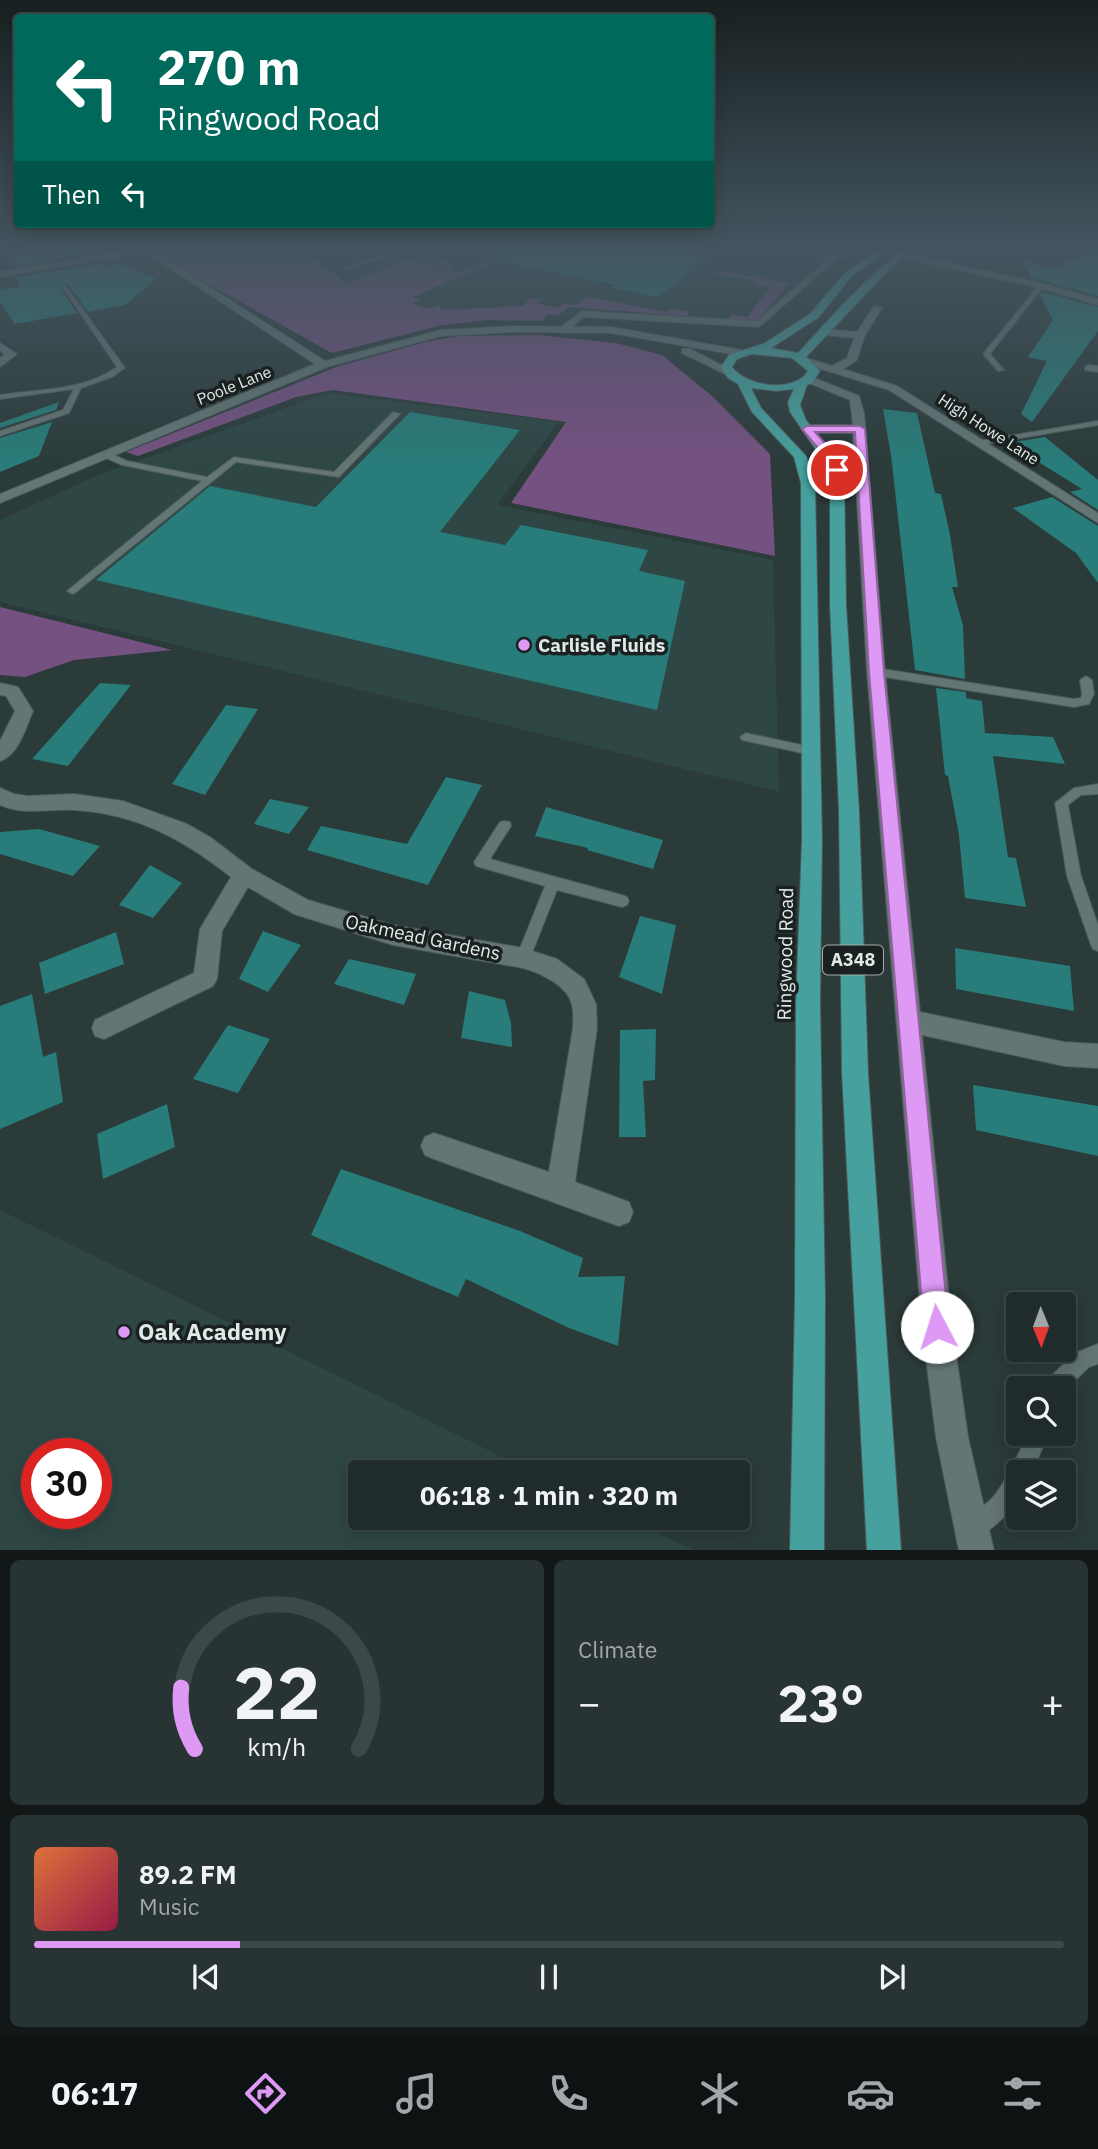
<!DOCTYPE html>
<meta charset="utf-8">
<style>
body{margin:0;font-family:"IBM Plex Sans",sans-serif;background:#283434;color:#f1f3f6;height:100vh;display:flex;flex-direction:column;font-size:26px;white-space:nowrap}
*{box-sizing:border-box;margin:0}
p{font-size:23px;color:#a2a7a9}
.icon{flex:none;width:38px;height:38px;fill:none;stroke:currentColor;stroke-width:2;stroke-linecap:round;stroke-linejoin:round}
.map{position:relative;height:1550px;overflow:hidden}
.details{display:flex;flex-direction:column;gap:10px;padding:10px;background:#121818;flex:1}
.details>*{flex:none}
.top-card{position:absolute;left:14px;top:14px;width:700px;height:214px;border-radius:7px;box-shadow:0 4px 18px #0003,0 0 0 2px #3d4848;background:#00695c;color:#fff;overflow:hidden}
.needle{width:46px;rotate:179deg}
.tools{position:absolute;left:1006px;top:1292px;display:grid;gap:14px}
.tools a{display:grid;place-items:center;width:70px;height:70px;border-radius:7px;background:#202c2c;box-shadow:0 4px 18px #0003,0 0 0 2px #3d4848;font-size:35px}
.speed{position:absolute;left:21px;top:1438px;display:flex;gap:14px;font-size:35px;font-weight:700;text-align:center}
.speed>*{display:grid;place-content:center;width:91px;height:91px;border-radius:50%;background:#202c2c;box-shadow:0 4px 18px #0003,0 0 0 2px #3d4848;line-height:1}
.speed .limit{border:10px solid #d22;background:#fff;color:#111}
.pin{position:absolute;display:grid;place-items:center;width:60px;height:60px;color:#fff;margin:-30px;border:4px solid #fff;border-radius:50%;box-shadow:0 2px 7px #0007}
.me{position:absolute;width:77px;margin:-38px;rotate:355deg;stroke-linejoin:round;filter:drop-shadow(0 0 5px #0008)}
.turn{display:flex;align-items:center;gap:24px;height:147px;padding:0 28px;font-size:32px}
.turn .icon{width:91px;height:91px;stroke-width:2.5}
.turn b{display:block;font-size:49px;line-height:60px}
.then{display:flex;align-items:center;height:66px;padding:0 28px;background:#0003;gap:14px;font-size:26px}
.big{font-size:52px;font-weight:700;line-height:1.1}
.details .widget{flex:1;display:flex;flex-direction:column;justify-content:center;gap:10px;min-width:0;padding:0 24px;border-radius:10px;background:#283434}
.details .dial{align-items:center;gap:0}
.dial svg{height:182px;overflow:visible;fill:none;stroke:#3d4848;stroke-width:7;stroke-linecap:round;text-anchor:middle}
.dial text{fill:#f1f3f6;stroke:none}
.song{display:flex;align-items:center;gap:21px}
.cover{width:84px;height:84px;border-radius:10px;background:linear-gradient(135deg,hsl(20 70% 55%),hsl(340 70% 35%))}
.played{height:7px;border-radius:4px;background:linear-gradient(90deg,#dd99f4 20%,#3d4848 20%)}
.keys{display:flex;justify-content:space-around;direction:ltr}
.heat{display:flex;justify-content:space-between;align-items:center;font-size:38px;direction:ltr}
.details .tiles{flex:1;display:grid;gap:10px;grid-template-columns:1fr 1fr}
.widget:last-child{grid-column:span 2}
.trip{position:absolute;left:348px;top:1460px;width:402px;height:70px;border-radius:7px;background:#202c2c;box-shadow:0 4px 18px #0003,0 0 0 2px #3d4848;font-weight:700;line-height:70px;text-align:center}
.tab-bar{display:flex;height:112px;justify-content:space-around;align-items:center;background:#0d1212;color:#a2a7a9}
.tab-bar .icon{width:49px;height:49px}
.tab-bar .current{color:#dd99f4}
.tab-bar b{font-size:32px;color:#f1f3f6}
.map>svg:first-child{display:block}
</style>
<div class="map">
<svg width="1098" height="1551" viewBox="0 0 1098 1551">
<rect width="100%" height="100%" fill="#2b3b3a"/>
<g fill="#2e4644" fill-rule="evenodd">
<polygon points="300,247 846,247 759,324 582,314 542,321 547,314 414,318 389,307 409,258 347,284"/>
<polygon points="328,393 559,422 497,505 773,560 779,792 0,602 0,520 98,475"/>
<path d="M0,1210l533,262h-173v45h266l68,33h-694zM96,1454v60h-59v-60z"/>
</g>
<g fill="#755181">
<polygon points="142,247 300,247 347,284 409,258 459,272 519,247 536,249 501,259 413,297 420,300 412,304 431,309 439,305 441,310 523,306 531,298 541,299 537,303 558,308 565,303 576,305 588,297 666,312 671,309 689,312 687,316 568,307 559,315 547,314 542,321 487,320 443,325 332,353"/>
<polygon points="715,270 789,283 758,320 728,319 732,315 747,317 770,287 754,285 757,281 710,273"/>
<polygon points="538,335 616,343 662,355 712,396 770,454 775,556 511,503 566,422 333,390 296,397 138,456 126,452 336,367 425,342 459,336"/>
<polygon points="0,607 172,650 74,660 25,677 0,675"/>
</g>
<g fill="#287c79">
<polygon points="79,247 89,247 94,253 11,267 7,258"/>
<polygon points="484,247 677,247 714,253 659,297 612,288 616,285 483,258"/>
<polygon points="1094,247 1098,247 1098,296 1032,278 1022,261 1057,268"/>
<polygon points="102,263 106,267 119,263 156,279 125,305 88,312 68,284 65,284 61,289 77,313 15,324 0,302 0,289 20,287 16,277"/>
<polygon points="1043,292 1098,307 1098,331 1032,422 1021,414 1047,361 1028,357 1053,320 1040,295"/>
<polygon points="59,402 56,410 0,428 0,423"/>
<polygon points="883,409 917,413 935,493 941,494 950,535 958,587 952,587 963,625 965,679 915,670 891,455"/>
<polygon points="410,412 520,430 440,532 505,545 521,525 648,550 639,571 685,581 657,710 96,580 210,486 316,507"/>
<polygon points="52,422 39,456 0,472 0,438"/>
<polygon points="1045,437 1098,480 1098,510 1070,492 1082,489 1008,443"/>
<polygon points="1052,497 1098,526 1098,583 1076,553 1013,508"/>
<polygon points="100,683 131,685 68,766 32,759"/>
<polygon points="936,688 966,692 966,698 982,701 985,733 1053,737 1065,764 993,756 1008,857 1016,858 1026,907 965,898 959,835 948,776 945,775"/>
<polygon points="226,705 258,709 205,795 172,784"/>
<polygon points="446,777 482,785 428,885 307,850 321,826 407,844"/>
<polygon points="270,799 309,807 289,834 254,824"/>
<polygon points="546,807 663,840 653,869 587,850 588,848 535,836"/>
<polygon points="39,829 100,846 73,876 0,854 0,832"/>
<polygon points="150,865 182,883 153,918 119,905"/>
<polygon points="640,916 676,925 662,994 619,977"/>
<polygon points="263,931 301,945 268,992 239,979"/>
<polygon points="116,932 124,964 45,994 39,963"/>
<polygon points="955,948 1070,966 1074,1011 956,989"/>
<polygon points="349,959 416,974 404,1005 334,984"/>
<polygon points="469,991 505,1000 511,1023 512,1047 461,1038"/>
<polygon points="32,994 43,1057 56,1052 63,1102 0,1129 0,1006"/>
<polygon points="228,1025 270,1039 238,1093 193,1079"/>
<polygon points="656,1029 655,1080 643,1081 646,1137 619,1137 620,1030"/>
<polygon points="973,1085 1098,1106 1098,1156 976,1130"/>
<polygon points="167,1104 175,1147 103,1179 97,1134"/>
<polygon points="341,1169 520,1231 583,1258 578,1277 625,1276 618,1346 569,1328 466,1279 458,1297 311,1235"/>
</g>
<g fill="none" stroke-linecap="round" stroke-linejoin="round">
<defs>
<g id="service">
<polygon points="398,247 404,247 388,257 344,270 341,268 384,255"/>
<polygon points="427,247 434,247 421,253 422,255 451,265 451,267 417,257 416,251"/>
<polygon points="1039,285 1044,286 990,354 1004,370 998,371 983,354"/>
<path d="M66,286l59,82 -13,9 -31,11 -12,25 -69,23v-5l63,-21 11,-21 -74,10v-4c39,-6 83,-4 117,-28l-54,-79z"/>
<polygon points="393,412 400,414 339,477 236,462 75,593 72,594 67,591 202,481 122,465 104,457 104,453 110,453 127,461 207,477 234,457 334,472"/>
<polygon points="1098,421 1098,425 978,445 974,443 978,441"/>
<polygon points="876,668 1074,699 1081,698 1082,694 1080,680 1086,676 1092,680 1094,694 1089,704 1074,707 872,675 871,672"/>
<polygon points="746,733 811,747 817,751 811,755 742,740 740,737"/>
<polygon points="1098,784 1098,794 1081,795 1068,805 1081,876 1098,925 1098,951 1093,949 1091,945 1067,876 1055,803 1074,788"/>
<polygon points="505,821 510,822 511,826 490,859 622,895 627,897 629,901 627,905 622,907 557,890 528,963 523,964 518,963 516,958 545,886 476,866 474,862 500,822"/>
<polygon points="1098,1344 1098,1364 1089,1367 1064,1391 1064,1388 1043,1388 1046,1381 1075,1353"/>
<path d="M1028,1433h21l-17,39h-14c0,7 2,16 0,23 -2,15 -30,38 -44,44l-8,-3 -3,-8c7,-16 25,-22 34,-36 13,-18 22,-39 31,-59z"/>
</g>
<g id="minor">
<polygon points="148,247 151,252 0,277 0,271"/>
<polygon points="787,247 801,247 833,253 841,247 850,247 845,253 876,250 880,253 838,258 759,327 584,317 567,331 558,329 582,311 757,321 829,258"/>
<polygon points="900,252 1041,283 1098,299 1098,305 1039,288 897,257 897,253"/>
<polygon points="874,306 882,308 865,335 857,360 843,369 897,386 1098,513 1098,523 889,390 802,363 802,359 806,358 832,366 847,358 854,338 825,335 820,332 825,329 857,332"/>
<polygon points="0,343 17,354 0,367 0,358 5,354 0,351"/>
<polygon points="1089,365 1098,366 1098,372 1085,370 1085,366"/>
<polygon points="809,379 817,379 859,396 864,413 885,672 920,1012 1064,1042 1098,1044 1098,1068 1064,1066 922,1035 952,1327 968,1437 994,1551 959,1551 936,1437 922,1327 867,672 853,433 808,433 802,429 808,425 853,425 850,400 809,383"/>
<path d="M0,683l18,4 15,24c-7,16 -14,44 -33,50v-20l15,-30 -9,-15 -6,-1z"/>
<path d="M0,788l14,6 14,2 46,-2 49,7 64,23 23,13 42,32 56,31 85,25 130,23 34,11 27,20 12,25 1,24 -22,154 54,20 4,10 -4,10 -10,4 -185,-67 -9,-4 -4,-9 4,-9 9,-4 115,39 24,-144c0,-7 1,-16 -1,-23 -4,-20 -32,-32 -49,-37l-130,-23 -99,-31 -46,-27 -26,44 -5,48 -4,7 -109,53 -9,-3 -3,-8 3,-8 99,-47 6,-44 31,-52c-48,-38 -94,-63 -156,-67 -25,-2 -51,6 -75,-5z"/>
</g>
<g id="tertiary">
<polygon points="138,247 147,247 325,361 441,330 513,326 611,327 742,350 747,353 742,356 611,333 513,332 441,336 327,367 0,503 0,494 315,364"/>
<polygon points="682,349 690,349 735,372 725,374 682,353"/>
</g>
<path id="trunk" d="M883,247h9l-41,30 -32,40 -48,31 27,5c21,-22 94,-108 120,-106l-22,15 -90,95 14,14 -8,12 -5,2 -7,20 6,15 38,50 2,135 13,206 9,262 33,478h-34l-25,-478 -3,-262 -9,-206v-135l-40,-58 -2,-10 6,-13 -18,2 -25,-3 10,20 45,48 9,27 7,357 -2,163 5,293 -1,255h-34l5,-255 1,-293 6,-163 -1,-357 -7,-26 -42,-45 -14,-28 -10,-6 -7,-11 8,-12 36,-12 46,-30 34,-40zM752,354l40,4 16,13c-14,23 -62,15 -76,-4l5,-8z"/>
</defs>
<use href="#service" stroke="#4c5a59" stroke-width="2"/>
<use href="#minor" stroke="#4c5a59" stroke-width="2"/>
<use href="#tertiary" stroke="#4c5a59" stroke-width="2"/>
<use href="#trunk" stroke="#4c5a59" stroke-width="2"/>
<use href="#service" fill="#637574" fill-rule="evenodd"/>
<use href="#minor" fill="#637574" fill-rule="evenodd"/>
<use href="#tertiary" fill="#637574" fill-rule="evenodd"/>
<use href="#trunk" fill="#46a19e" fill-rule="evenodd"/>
</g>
<linearGradient id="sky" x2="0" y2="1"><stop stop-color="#182020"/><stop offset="0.53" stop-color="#445560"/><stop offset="1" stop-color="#445560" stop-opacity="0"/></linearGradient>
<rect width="1098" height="464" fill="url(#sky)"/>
<polygon fill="#dd99f4" stroke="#90639f" stroke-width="2" points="860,426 865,429 884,672 949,1327 945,1336 937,1339 928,1336 924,1327 869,672 855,432 815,432 832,451 842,470 837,473 833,472 823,454 802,429 807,426"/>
<g fill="#dd99f4" stroke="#1a2120" stroke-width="2.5">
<circle cx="524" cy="645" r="7"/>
<circle cx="124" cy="1332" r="7"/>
</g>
<g text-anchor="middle" stroke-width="7" stroke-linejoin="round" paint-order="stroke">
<g font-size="16" fill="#dfe9e8" stroke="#1a2120">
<text transform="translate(234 385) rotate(-22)" y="6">Poole Lane</text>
<text transform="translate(989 429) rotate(33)" y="6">High Howe Lane</text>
</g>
<rect fill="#1a2120" stroke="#a4adac" stroke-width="2" x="823" y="945.5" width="60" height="29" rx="5"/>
<g font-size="18" font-weight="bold" fill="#dfe9e8">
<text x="853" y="966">A348</text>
</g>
<g font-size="19" font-weight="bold" fill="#dfe9e8" stroke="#1a2120" text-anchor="start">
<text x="538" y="652">Carlisle Fluids</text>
</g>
<g font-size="19" fill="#dfe9e8" stroke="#1a2120">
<text transform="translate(423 937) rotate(12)" y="7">Oakmead Gardens</text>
<text transform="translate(785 954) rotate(-89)" y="7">Ringwood Road</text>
</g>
<g font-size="23" font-weight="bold" fill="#dfe9e8" stroke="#1a2120" text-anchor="start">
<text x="138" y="1340">Oak Academy</text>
</g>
</g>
</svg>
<div class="tools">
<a><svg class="needle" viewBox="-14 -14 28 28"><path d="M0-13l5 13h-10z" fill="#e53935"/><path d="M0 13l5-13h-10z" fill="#a2a7a9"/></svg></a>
<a><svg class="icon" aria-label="search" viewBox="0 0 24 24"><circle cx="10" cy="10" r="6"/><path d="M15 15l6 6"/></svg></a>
<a><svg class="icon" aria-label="layers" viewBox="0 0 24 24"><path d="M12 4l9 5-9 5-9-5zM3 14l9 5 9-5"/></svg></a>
</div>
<div class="speed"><div class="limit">30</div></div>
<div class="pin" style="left:837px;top:470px;background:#d93025"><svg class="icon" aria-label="arrive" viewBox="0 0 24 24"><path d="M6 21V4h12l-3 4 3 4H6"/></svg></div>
<svg class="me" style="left:937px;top:1327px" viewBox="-20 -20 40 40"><circle r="19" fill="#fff"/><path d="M0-13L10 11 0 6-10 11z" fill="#dd99f4"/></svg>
<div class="trip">06:18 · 1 min · 320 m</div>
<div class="top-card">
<div class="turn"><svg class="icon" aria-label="left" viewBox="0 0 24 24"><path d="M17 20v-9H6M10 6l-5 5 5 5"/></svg><div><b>270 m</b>Ringwood Road</div></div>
<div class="then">Then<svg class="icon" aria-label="left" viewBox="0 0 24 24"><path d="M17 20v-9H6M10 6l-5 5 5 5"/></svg></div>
</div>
</div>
<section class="details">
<div class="tiles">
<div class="widget dial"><svg viewBox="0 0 100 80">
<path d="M14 69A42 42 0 1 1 86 69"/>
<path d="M14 69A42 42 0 0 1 8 42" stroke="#dd99f4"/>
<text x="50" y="56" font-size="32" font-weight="700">22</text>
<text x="50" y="72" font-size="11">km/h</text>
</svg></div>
<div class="widget"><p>Climate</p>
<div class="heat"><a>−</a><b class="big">23°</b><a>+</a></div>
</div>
<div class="widget">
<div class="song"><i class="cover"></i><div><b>89.2 FM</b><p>Music</p></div></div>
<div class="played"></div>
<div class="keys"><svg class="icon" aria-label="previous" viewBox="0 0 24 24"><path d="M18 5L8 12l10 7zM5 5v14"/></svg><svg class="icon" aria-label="pause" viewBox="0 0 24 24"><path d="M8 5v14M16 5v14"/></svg><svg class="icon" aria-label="next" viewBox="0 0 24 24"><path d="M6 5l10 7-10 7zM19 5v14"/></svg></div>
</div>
</div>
</section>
<nav class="tab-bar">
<b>06:17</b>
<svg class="icon current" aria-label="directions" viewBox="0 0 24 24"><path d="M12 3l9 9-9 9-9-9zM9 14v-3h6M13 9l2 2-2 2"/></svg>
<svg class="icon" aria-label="music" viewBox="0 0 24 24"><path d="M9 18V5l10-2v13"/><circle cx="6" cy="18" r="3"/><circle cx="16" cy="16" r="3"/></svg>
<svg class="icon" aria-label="phone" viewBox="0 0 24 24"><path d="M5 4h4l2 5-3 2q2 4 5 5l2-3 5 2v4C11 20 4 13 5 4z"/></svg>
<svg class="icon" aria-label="climate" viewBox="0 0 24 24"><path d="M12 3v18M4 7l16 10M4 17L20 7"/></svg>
<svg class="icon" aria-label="car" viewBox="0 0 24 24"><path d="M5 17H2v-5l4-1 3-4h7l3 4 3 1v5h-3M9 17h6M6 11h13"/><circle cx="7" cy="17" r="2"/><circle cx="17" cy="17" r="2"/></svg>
<svg class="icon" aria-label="filters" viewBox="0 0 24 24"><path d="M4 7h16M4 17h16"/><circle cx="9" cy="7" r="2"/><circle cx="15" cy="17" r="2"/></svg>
</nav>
